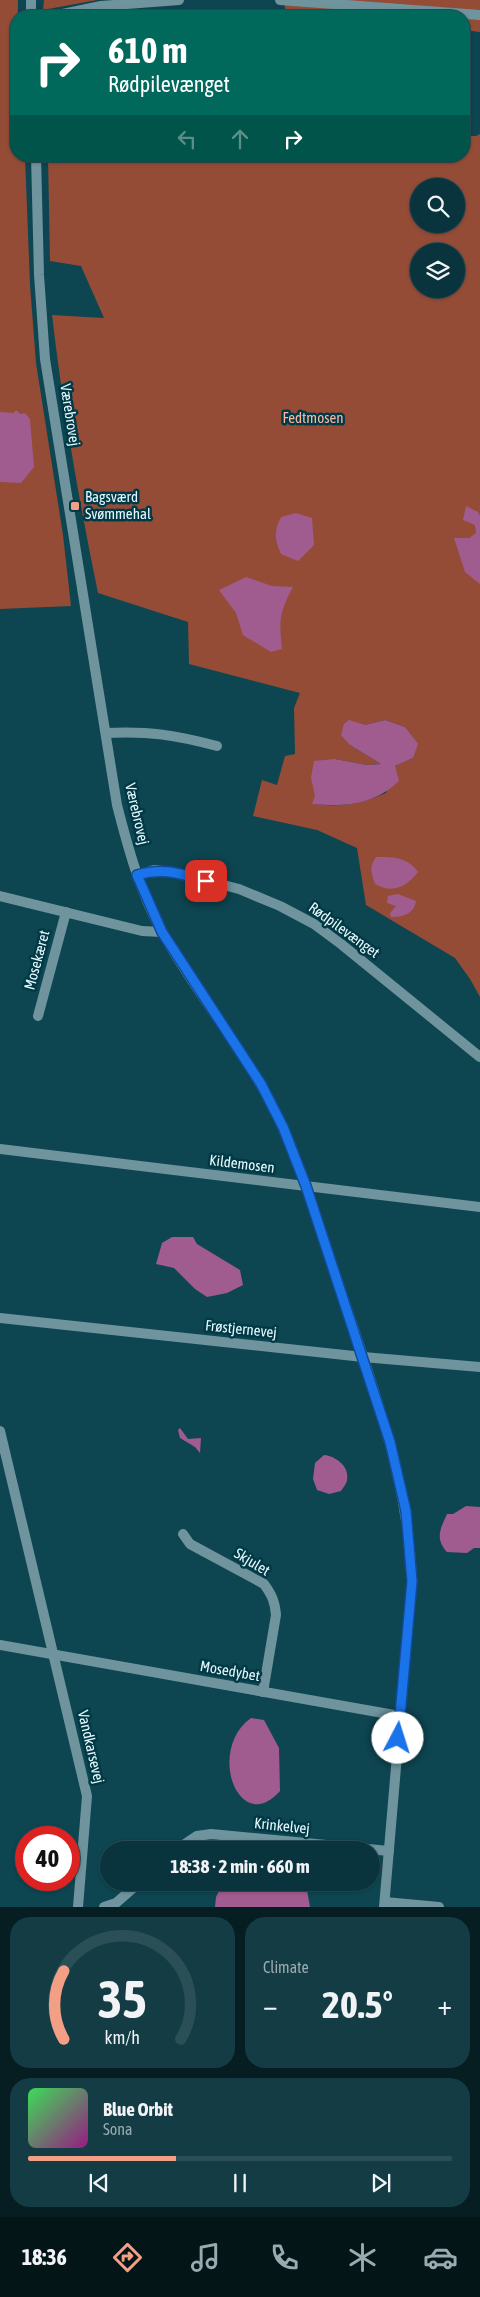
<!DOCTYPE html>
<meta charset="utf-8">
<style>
body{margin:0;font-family:"Asap Condensed",sans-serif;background:#133c44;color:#f1f3f6;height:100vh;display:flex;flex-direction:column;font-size:19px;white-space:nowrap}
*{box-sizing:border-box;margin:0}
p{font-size:16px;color:#99aab0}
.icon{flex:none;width:28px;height:28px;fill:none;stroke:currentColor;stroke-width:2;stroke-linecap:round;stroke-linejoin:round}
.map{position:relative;height:1907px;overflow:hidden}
.side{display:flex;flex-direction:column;gap:10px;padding:10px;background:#061d22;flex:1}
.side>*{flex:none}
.top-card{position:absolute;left:10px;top:10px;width:460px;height:152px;border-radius:20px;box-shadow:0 1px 4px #0004,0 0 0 1px #2a4f57;background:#00695c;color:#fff;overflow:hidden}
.controls{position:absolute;left:410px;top:178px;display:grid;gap:10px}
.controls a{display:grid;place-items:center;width:55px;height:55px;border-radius:50%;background:#0a343d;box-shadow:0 1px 4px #0004,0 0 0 1px #2a4f57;font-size:25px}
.speed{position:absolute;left:15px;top:1826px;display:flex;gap:10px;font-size:25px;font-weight:700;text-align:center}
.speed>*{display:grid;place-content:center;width:65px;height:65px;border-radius:50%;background:#0a343d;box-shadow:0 1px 4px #0004,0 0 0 1px #2a4f57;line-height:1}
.speed .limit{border:8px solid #d22;background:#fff;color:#111}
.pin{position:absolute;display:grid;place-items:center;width:42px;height:42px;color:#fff;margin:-21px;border-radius:10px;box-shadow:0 2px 8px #0006}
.me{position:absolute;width:55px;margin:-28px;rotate:5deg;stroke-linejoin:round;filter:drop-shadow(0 0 4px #0008)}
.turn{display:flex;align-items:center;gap:18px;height:105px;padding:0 15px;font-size:22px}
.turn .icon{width:65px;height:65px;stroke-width:2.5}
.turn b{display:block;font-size:35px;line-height:42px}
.lanes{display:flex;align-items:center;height:48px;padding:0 15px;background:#0003;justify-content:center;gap:25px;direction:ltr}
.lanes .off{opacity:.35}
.big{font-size:38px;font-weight:700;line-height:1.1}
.side .card{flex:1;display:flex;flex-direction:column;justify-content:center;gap:8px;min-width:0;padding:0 18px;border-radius:20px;background:#133c44}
.side .dial{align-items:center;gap:0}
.dial svg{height:130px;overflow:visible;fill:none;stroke:#2a4f57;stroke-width:7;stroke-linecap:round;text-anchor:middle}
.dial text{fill:#f1f3f6;stroke:none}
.song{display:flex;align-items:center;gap:15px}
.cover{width:60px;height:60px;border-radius:8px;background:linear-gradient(135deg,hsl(130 70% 55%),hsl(310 70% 35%))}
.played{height:5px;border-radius:2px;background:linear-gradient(90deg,#f39f85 35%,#2a4f57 35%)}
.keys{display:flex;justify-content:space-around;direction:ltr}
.heat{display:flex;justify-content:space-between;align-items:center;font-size:28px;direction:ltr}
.side .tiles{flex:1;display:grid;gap:10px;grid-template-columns:1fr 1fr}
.card:last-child{grid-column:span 2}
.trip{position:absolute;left:100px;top:1841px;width:280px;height:50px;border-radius:25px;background:#0a343d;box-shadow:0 1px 4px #0004,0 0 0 1px #2a4f57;font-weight:700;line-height:50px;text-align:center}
.menu{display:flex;height:80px;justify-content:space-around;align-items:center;background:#041518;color:#99aab0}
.menu .icon{width:35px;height:35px}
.menu .on{color:#f39f85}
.menu b{font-size:22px;color:#f1f3f6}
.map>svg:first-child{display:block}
</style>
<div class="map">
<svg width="480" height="1907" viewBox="0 0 480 1907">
<rect width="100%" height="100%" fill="#0d4551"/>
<g fill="#944c37" fill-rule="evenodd">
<polygon points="0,0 18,0 16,156 25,156 30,285 36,363 63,535 71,606 0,609"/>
<polygon points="44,0 97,0 43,10"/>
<polygon points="284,0 480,0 480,32 464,30 464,16 286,16"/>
<path d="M480,134v863l-10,-18 -15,-21 -89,-53 -9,-57 -40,-18 -64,-14 9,-36 15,5 8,-29 10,-2 -1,-46 6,-15 -111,-29 -1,-42 -90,-29c-19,-92 -35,-184 -46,-278l52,3 -23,-52 -31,-5 -2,-105h416v-20h12zM419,186h37v38h-37zM419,251h37v38h-37zM385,720l20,7 8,31 -18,8 -9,27c-29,12 -42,14 -73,11l22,-45 32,6 14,-1 -31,-19 15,-20z"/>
<polygon points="228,1844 299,1850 227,1850"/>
</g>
<g fill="#a05c8e">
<polygon points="16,410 20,414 25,413 30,419 34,467 21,483 0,482 0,412 14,413"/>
<polygon points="466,506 478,512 480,516 480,584 465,572 454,538 469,538 476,533 475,525 463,520"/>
<path d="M296,513l16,5 2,27 -16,16 -17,-7c-7,-15 -7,-23 0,-37z"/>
<path d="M246,577l26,9 21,1c-14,26 -14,33 -11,62l-11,3 -28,-17 -7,-22 -17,-23z"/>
<path d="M349,720l16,5 20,-5 20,7 13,17 -5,14 -18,8 4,15c-26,24 -52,26 -87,23l3,-8 -4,-18 3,-17 21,-2 32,6 14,-1 -31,-19 -9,-10 3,-11z"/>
<path d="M376,857c18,0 31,0 42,15 -12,15 -25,22 -43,12 -4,-12 -6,-17 1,-27z"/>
<path d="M398,894l18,7c-2,13 -13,16 -25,16l-1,-4 6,-7 -9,-3 1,-7z"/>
<polygon points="172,1237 193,1237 197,1244 240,1270 243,1285 227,1293 207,1297 195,1289 174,1268 156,1264 162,1243"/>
<polygon points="180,1428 188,1439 201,1438 200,1453 195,1447 180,1438 178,1430"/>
<path d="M324,1455c11,1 26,11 23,25 0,3 -4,8 -6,11l-12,3 -12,-4 -4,-11 2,-16z"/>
<path d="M466,1506l14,1v41h-6l-7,5 -20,-1c-12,-13 -7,-23 0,-38h6z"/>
<path d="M251,1718l13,2 15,28 1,43c-41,46 -74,-41 -29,-73z"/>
<polygon points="223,1883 297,1883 307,1890 310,1907 215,1907 216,1897"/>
</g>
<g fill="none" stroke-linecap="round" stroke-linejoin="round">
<g stroke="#6f949e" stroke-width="10">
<polyline points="280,0 480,15"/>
<polyline points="53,16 101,6 179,0"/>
<path d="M106,733c44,-2 69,2 111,13"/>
<polyline points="137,875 154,870 173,872 239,889 280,906 314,924 341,944 480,1057"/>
<polyline points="0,896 142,931 162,932"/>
<polyline points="38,1016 66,912"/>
<polyline points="0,1149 480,1207"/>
<polyline points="0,1318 363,1357 480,1367"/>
<polyline points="0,1431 87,1796 78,1907"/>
<path d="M183,1534l7,10 74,40c8,11 11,18 12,31l-13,77"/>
<polyline points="0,1645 400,1716"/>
<polyline points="176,1850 197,1836 211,1834 389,1851"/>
<polyline points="385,1902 439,1907"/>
<polyline points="104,1907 116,1903 140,1882"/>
</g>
<g stroke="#6f949e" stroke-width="10">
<polyline points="31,0 31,16"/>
<path d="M36,156l3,119 6,84 72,446c11,43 23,87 45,127 29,52 68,100 98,152 35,59 54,127 76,192 33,100 72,199 76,305l-28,326"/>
</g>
</g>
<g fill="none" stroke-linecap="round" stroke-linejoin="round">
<defs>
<path id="route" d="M206,881c-26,-7 -42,-14 -69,-6l25,57 99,152 22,43 23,59 84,256 16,69 6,70 -14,157"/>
</defs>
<use href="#route" stroke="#114b97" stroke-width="12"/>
<use href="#route" stroke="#1a73e8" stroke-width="9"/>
</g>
<rect fill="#f39f85" stroke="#003a46" stroke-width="2" x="70" y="501" width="10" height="10" rx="2.5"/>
<g text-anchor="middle" stroke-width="5" stroke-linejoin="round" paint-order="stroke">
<g font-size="15" fill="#e7f8fd" stroke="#003a46">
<text transform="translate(70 415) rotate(81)" y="5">Værebrovej</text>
<text transform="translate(137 814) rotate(77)" y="5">Værebrovej</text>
<text transform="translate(344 930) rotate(36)" y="5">Rødpilevænget</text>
<text transform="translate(37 960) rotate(-75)" y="5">Mosekæret</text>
<text transform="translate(242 1164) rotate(7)" y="5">Kildemosen</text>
<text transform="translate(241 1329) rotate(6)" y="5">Frøstjernevej</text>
<text transform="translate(252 1562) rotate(31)" y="5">Skjulet</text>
<text transform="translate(230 1671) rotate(10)" y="5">Mosedybet</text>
<text transform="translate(91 1747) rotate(77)" y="5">Vandkarsevej</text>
<text transform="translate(282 1826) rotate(6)" y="5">Krinkelvej</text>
</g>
<g font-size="15" fill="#fbb7a3" stroke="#003a46">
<text x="313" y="423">Fedtmosen</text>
</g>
<g font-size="15" fill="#e7f8fd" stroke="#003a46" text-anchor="start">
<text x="85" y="502">Bagsværd<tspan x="85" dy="17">Svømmehal</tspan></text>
</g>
</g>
</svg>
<div class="controls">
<a><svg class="icon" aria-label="search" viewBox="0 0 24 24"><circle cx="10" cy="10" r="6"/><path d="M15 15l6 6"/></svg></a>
<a><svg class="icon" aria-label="layers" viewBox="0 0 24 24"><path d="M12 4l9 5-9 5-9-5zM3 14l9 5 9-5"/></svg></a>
</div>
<div class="speed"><div class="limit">40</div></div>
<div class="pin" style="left:206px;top:881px;background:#d93025"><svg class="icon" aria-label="arrive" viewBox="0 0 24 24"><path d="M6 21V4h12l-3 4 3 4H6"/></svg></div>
<svg class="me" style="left:398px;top:1738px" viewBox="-20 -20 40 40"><circle r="19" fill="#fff"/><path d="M0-13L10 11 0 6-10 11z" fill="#1a73e8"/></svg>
<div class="trip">18:38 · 2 min · 660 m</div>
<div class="top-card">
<div class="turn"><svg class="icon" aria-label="right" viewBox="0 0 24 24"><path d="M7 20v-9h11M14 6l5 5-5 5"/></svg><div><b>610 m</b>Rødpilevænget</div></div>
<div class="lanes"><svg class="icon off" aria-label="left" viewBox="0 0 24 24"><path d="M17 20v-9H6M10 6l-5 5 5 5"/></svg><svg class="icon off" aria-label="ahead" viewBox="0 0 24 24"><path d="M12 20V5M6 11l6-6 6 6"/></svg><svg class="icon" aria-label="right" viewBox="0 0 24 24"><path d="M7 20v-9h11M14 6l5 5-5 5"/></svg></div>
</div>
</div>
<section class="side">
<div class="tiles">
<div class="card dial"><svg viewBox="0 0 100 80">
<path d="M14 69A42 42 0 1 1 86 69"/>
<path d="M14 69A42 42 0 0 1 14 27" stroke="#f39f85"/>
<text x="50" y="56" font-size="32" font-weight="700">35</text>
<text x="50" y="72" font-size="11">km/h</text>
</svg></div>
<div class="card"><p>Climate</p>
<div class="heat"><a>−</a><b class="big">20.5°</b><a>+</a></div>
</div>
<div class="card">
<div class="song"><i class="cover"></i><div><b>Blue Orbit</b><p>Sona</p></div></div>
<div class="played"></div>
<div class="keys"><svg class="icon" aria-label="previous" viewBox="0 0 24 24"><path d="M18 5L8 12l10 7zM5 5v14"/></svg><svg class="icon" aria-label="pause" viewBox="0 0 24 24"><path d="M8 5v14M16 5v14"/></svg><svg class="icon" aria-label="next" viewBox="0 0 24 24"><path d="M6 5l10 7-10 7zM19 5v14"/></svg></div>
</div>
</div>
</section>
<nav class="menu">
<b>18:36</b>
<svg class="icon on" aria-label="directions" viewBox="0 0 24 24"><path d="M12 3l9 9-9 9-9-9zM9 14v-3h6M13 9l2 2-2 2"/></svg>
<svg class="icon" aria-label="music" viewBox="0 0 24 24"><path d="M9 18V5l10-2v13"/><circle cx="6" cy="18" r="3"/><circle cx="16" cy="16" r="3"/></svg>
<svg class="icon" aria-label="phone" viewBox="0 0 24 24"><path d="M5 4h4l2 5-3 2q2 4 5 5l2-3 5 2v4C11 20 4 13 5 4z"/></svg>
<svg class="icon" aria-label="climate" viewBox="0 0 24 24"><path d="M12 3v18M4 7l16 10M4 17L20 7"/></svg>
<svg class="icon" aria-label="car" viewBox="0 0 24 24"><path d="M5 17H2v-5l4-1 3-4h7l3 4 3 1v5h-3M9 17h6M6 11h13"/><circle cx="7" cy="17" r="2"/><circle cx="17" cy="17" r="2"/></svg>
</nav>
